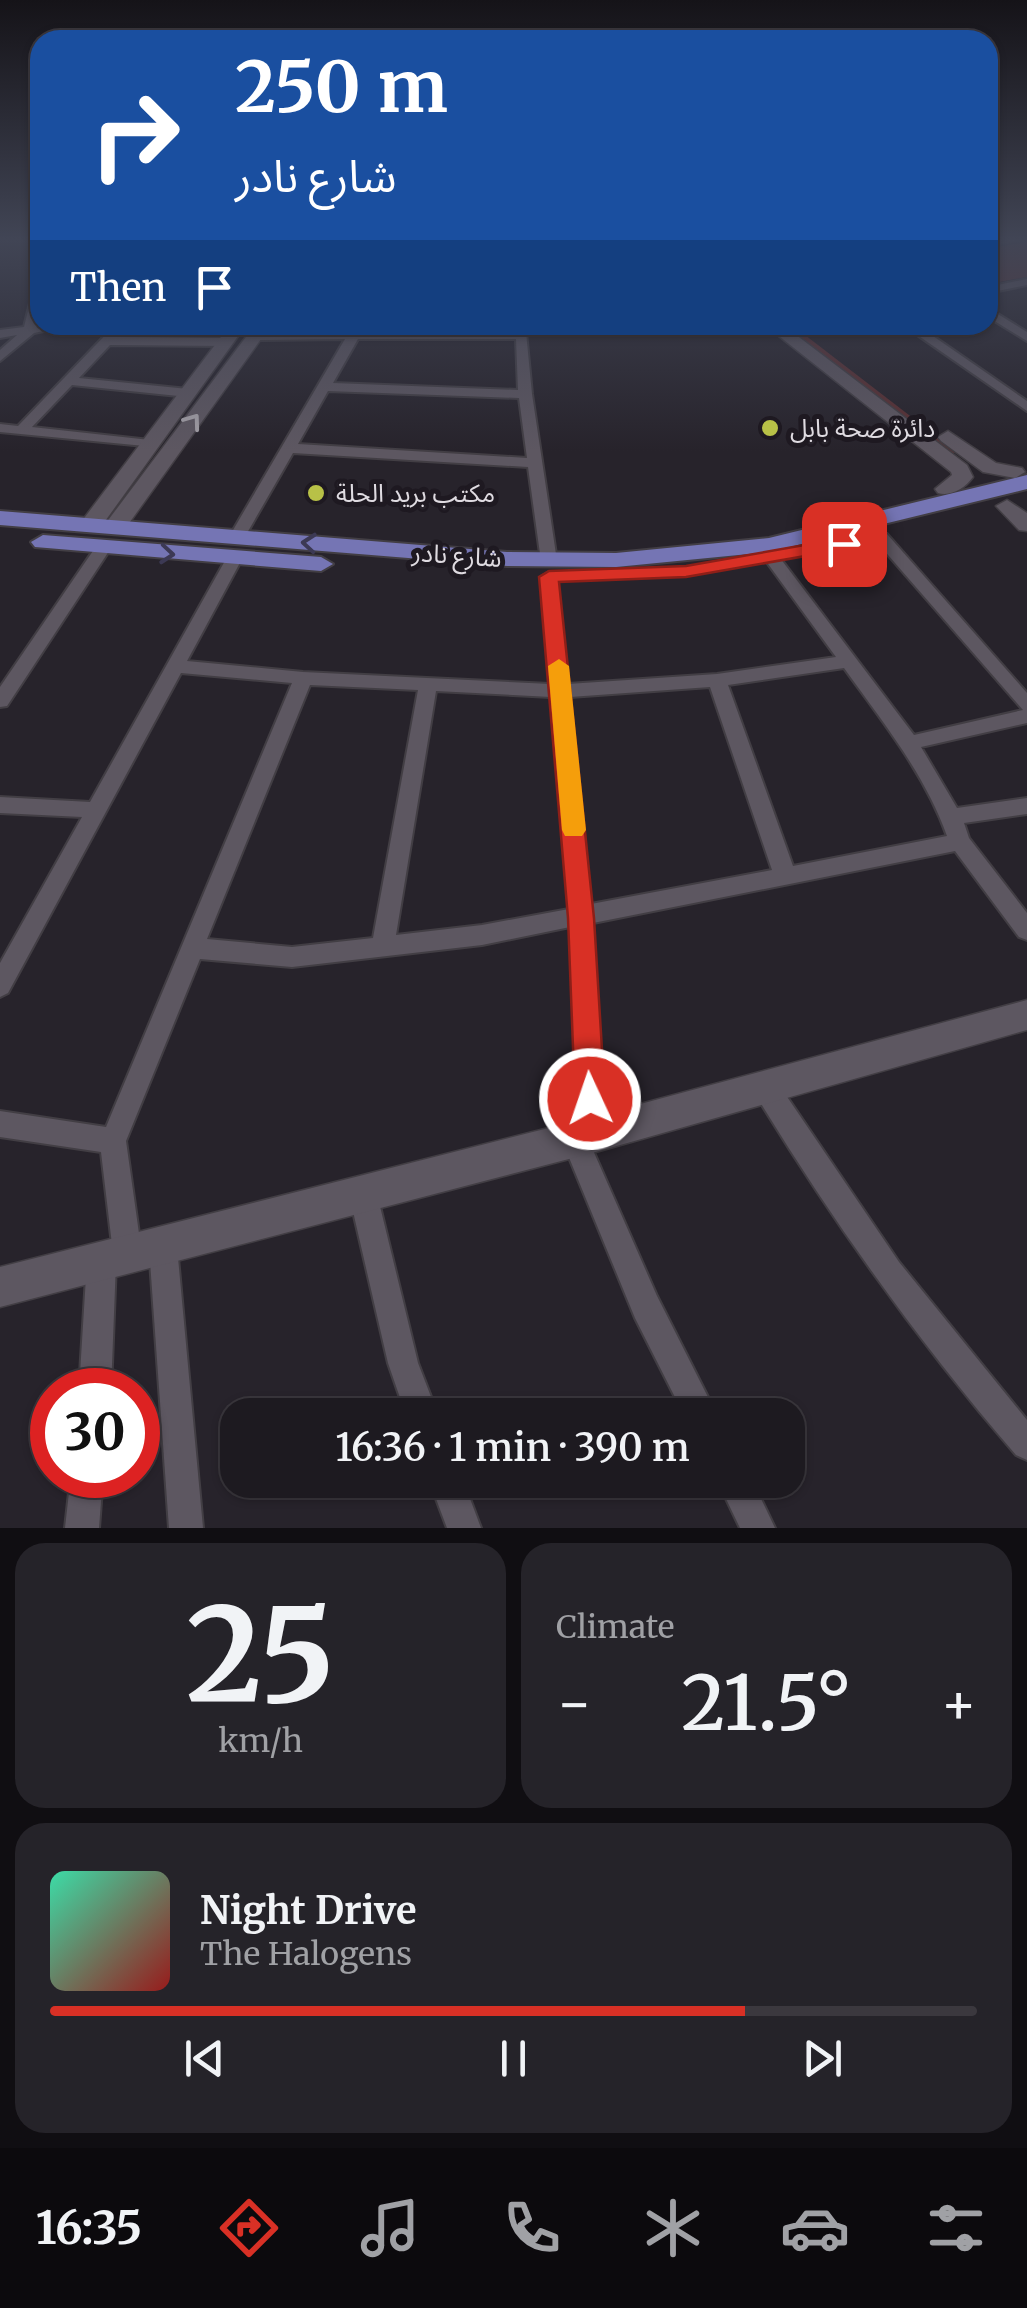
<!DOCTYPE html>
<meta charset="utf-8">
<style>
body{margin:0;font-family:Merriweather,"Noto Sans Arabic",serif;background:#252329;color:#f1f3f6;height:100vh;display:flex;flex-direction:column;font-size:38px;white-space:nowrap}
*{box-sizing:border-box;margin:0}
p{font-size:32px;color:#a0a1a5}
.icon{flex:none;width:55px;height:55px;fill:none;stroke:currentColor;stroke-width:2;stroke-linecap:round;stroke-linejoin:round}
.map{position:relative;height:1528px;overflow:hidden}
.drawer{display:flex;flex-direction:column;gap:15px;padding:15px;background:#100e12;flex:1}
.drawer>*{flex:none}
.top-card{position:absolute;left:30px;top:30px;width:968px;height:305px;border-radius:30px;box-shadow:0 2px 8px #0004,0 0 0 2px #3b383e;background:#1a4fa0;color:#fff;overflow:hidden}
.speed{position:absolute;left:30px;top:1368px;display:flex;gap:20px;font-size:50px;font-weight:700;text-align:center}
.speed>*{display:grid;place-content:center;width:130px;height:130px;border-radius:50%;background:#1d1a20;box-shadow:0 2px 8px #0004,0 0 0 2px #3b383e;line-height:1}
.speed .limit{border:15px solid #d22;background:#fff;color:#111}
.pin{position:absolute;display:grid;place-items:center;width:85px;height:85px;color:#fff;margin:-42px;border-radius:20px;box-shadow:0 5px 15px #0006}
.me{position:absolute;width:110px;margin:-55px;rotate:357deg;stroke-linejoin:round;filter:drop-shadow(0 0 8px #0008)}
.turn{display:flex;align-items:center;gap:35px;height:210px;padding:0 40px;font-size:45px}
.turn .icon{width:130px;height:130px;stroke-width:2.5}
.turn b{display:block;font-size:70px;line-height:85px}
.then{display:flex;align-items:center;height:95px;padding:0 40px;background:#0003;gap:20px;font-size:38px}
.big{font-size:75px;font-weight:600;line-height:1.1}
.drawer .card{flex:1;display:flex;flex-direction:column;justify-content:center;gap:15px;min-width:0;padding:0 35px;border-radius:30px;background:#252329}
.drawer .dial{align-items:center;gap:0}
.dial b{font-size:130px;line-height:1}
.song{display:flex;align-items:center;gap:30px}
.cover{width:120px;height:120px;border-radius:15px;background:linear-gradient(135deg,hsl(160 70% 55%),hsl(0 70% 35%))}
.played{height:10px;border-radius:5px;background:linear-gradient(90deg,#d93025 75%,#3b383e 75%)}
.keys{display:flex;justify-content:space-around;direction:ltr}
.heat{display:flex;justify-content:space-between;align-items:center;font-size:55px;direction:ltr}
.drawer .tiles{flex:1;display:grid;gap:15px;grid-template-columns:1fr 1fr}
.card:last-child{grid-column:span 2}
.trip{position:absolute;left:220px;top:1398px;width:585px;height:100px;border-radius:30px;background:#1d1a20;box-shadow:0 2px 8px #0004,0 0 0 2px #3b383e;font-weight:600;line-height:100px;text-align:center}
.tab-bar{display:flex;height:160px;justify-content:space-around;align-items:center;background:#0c0a0d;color:#a0a1a5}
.tab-bar .icon{width:70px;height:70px}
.tab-bar .on{color:#d93025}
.tab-bar b{font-size:45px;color:#f1f3f6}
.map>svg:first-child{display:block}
</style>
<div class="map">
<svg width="1027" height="1528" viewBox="0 0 1027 1528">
<rect width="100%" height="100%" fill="#27232b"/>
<g fill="#593033">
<polygon points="1027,242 1027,277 988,284 988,248"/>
<polygon points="779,325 792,325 957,452 946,455"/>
</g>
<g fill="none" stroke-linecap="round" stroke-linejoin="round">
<defs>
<g id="street">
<polygon points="1027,279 1027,285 988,293 988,287"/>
<polygon points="40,284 36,325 73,325 34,333 0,361 0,350 17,335 0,338 0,330 24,327 34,287"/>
<polygon points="988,308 1027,332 1027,341 988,317"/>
<polygon points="115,325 128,325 117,337 224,338 230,342 224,346 110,345 79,378 188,389 195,393 188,397 72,385 32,427 150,440 157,444 155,447 0,432 0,424 18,426"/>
<polygon points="903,325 917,325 1027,401 1027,411"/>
<path d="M354,331l172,1 6,62 25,167 -2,3h-12l-2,-3 -13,-94 -235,-14 -50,87h-12l-2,-3 116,-198 -89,1 -6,-4 6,-4zM358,339h158l2,51 -185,-7zM328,391l191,7 8,60 -229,-14z"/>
<path d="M881,532l6,2 140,159v30l-106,24 36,61 70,-10v16l-63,9 5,15 58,75v27l-8,-3 -64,-86 -362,72 12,212 -4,9 -9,4 65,148 60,119h-33l-49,-97 -74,-180 4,-9 13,-2 -8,-200 -88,18 -190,22 -92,-8 -74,182 16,114 -4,10 -10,4 -12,-7 -5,128h-32l8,-129 5,-10 10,-5 11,7 -12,-101 -101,-15v-26l106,16 186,-444 -111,-10 -173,320 -8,4v-34l82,-146 -82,-4v-16l90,5 136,-243 8,-5 8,5 -55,102 116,11 247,12 -9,-107 8,-5 8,5 11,107 149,-10 119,-17 -73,-100 8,-5 6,2 137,181 109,-25 -148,-170v-6zM844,668c38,53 81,106 103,168l-154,30 -65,-181zM310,685l108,5 -45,248 -81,9 -85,-8zM710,687l62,183 -181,34 -21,-207zM436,691l115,6 18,212 -87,16 -86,10z"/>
<polygon points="103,543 111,548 7,706 0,707 0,687 97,545"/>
<path d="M766,1076l9,3 124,183 128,158v40l-11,-5c-97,-112 -182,-232 -259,-358l-4,-9 4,-9z"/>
<polygon points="363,1180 373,1184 377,1194 418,1363 438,1415 406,1415 388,1363 349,1194 353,1184"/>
<polygon points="163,1233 173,1237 177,1247 203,1528 169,1528 149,1247 153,1237"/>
<polygon points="71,1475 103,1475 99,1528 65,1528"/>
<polygon points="429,1480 463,1480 481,1528 447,1528"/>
<polygon points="717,1480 752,1480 775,1528 740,1528"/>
</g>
<g id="secondary">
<polygon points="1022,237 1020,240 988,246 988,238"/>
<polygon points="230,325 246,325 98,531 82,531 79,526 82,521"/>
<polygon points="255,325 271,325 122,533 106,533 103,528 106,523"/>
<path d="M765,325h18l184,140 6,12c-8,11 -22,20 -35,16l-3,-4 17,-14 -1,-3z"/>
<polygon points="948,431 996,463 1022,468 1025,472 1015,478 983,472 941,441 938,437"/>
<polygon points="1007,500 1027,513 1027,531 1019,530 996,506"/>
<polygon points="1027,1000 1027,1030 592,1153 0,1307 0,1267 592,1117"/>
</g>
<g id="primary">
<polygon points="1027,475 1027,489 769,552 616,567 507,566 0,525 0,511 507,552 616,553 769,538"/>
<polygon points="43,535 321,557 333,564 321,571 35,547 31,542"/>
</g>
</defs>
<use href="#street" stroke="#423e44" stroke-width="4"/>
<use href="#secondary" stroke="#423e44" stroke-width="3"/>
<use href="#primary" stroke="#423e44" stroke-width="4"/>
<use href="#street" fill="#5d5761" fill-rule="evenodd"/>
<use href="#secondary" fill="#5d5761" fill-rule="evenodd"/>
<use href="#primary" fill="#7575b4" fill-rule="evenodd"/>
</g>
<defs><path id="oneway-chevron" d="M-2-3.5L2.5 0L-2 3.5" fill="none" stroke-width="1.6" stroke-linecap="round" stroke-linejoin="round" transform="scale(2.5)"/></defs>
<use stroke="#a4a0a7" href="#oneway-chevron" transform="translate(193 421) rotate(-54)"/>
<g stroke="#3c3954">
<use href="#oneway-chevron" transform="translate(309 543) rotate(-175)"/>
<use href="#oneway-chevron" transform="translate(167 554) rotate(5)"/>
</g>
<linearGradient id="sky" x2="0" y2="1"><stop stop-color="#151318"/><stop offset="0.53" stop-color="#414555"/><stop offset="1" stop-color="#414555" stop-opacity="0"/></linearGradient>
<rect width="1027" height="451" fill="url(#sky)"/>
<polygon fill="#d93025" stroke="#8d1f18" stroke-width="2.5" points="844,538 854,544 851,548 686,577 559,582 594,918 605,1099 601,1109 590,1113 580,1109 575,1099 568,918 539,577 549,571 686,566"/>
<polygon fill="#f59e0b" points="559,659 569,666 586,830 582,836 565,836 562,830 548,666"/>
<g fill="#b8c147" stroke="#1e1921" stroke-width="4">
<circle cx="770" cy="428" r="10"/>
<circle cx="316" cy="493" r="10"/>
</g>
<g text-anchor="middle" stroke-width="10" stroke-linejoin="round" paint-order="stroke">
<g font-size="25" fill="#dfdbe1" stroke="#1e1921" text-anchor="start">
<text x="790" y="437">دائرة صحة بابل</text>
<text x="336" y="502">مكتب بريد الحلة</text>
</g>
<g font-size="25" fill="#dfdbe1" stroke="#1e1921">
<text transform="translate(457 555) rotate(4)" y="9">شارع نادر</text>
</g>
</g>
</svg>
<div class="speed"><div class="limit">30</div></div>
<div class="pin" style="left:844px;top:544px;background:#d93025"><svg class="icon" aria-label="arrive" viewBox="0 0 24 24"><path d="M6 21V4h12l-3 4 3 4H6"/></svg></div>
<svg class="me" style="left:590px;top:1099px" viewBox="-20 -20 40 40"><circle r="17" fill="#d93025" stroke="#fff" stroke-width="3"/><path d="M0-11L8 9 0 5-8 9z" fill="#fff"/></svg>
<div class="trip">16:36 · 1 min · 390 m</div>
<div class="top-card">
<div class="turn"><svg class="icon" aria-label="right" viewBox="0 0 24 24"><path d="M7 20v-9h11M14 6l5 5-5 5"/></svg><div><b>250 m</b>شارع نادر</div></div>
<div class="then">Then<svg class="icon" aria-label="arrive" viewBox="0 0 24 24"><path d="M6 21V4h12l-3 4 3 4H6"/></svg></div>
</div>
</div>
<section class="drawer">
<div class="tiles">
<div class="card dial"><b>25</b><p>km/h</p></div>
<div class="card"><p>Climate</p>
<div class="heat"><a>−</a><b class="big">21.5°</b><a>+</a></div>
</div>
<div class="card">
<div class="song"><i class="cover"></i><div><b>Night Drive</b><p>The Halogens</p></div></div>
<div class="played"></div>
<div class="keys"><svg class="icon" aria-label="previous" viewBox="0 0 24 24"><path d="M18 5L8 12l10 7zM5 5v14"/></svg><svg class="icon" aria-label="pause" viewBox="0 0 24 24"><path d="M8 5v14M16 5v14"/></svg><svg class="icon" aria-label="next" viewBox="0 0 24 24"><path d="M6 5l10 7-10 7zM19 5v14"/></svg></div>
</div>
</div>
</section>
<nav class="tab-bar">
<b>16:35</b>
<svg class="icon on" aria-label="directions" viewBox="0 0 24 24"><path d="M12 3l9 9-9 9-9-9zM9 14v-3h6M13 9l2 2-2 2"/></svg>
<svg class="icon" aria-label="music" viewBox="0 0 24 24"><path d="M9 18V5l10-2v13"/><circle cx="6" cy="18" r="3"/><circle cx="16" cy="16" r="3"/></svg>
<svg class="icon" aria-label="phone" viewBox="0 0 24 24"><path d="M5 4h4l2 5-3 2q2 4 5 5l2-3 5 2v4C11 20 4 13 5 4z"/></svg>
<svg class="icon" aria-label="climate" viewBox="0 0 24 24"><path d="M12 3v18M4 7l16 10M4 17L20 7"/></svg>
<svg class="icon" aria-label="car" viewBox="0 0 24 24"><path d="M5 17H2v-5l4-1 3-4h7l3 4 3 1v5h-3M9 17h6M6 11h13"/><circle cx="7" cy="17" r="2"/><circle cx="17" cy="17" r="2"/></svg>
<svg class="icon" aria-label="filters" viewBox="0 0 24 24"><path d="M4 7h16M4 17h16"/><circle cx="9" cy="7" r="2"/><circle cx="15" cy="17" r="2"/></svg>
</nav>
